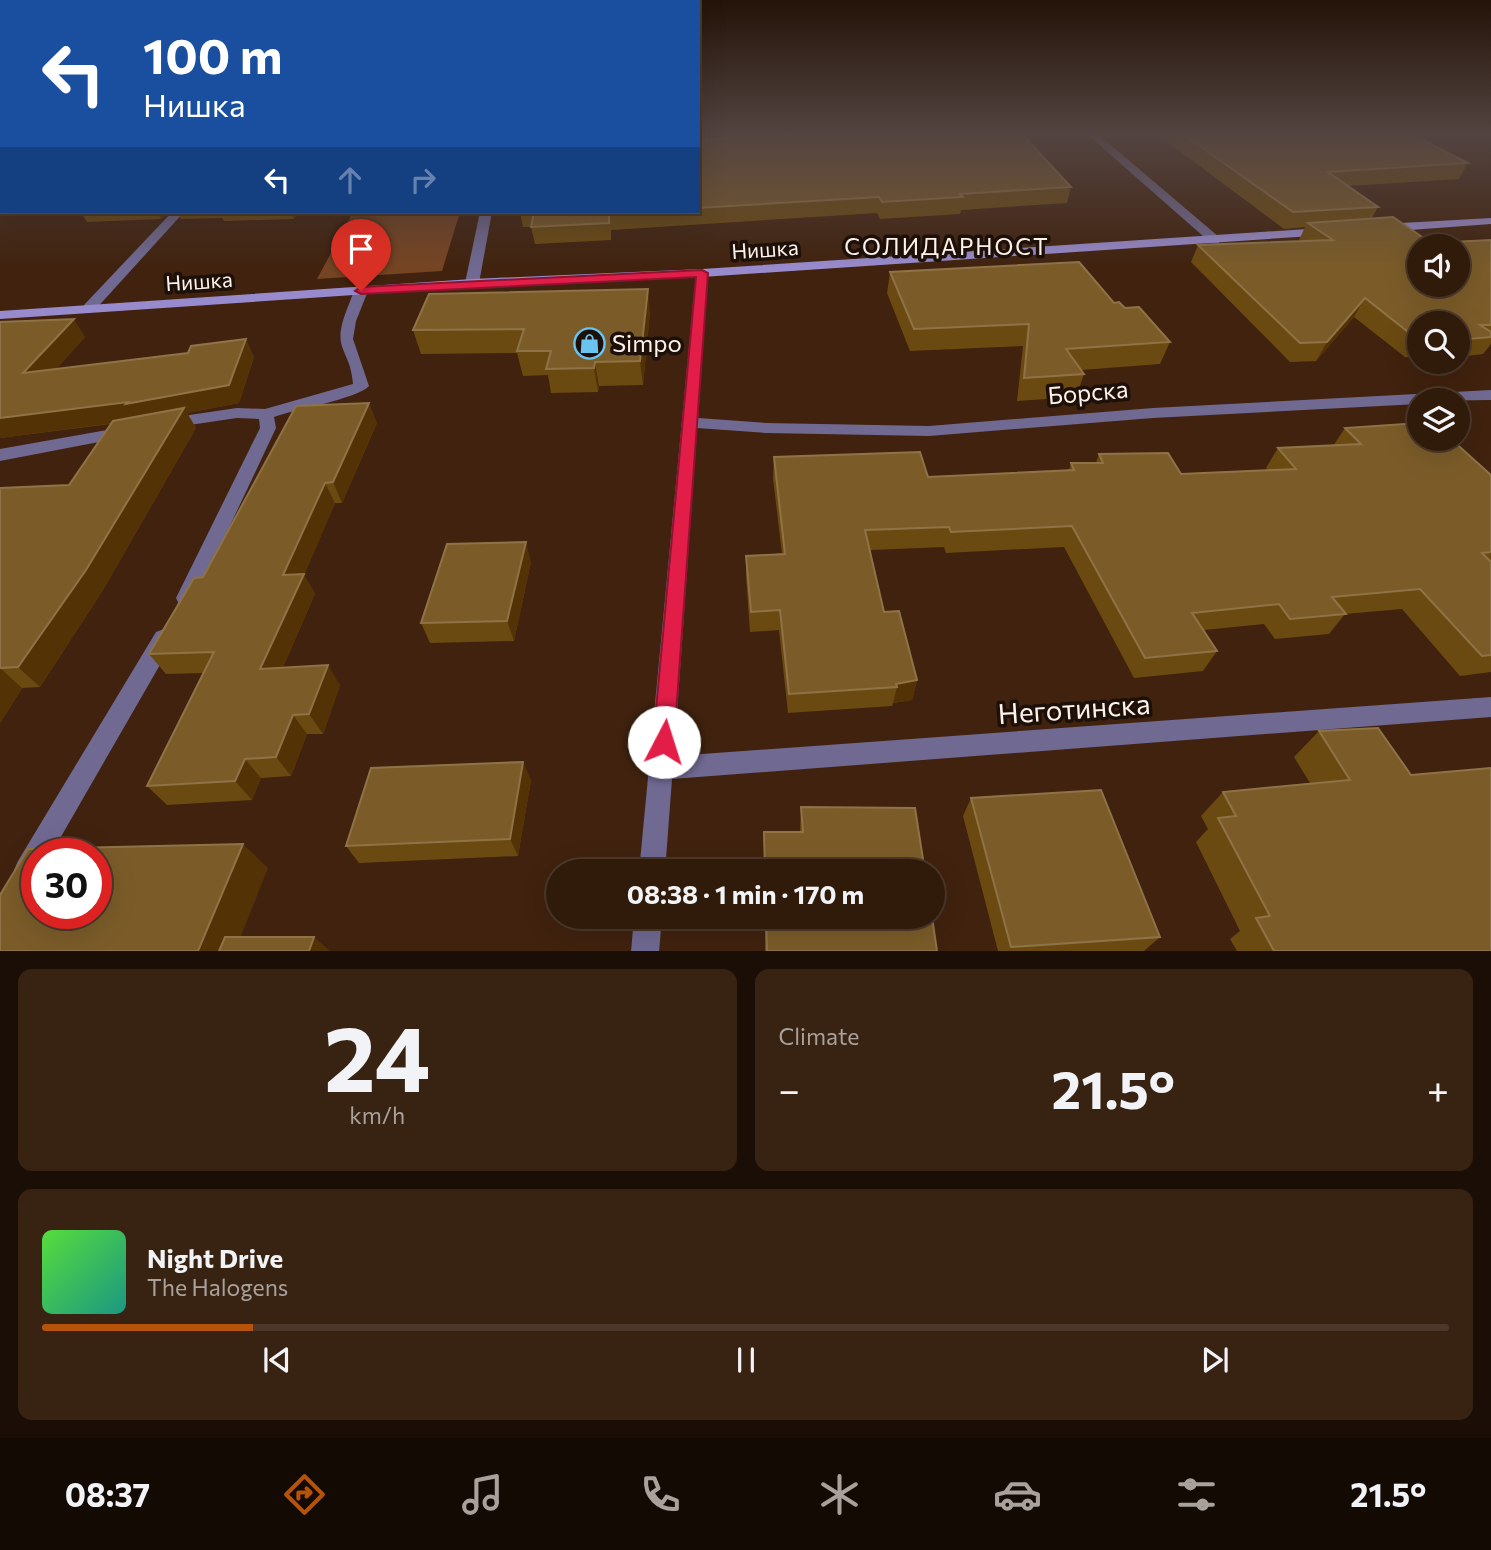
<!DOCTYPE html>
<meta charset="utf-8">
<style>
body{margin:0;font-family:Commissioner,sans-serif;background:#382313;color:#f1f3f6;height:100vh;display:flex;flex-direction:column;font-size:26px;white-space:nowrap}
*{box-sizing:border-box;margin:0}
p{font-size:23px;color:#a8a19c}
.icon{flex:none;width:38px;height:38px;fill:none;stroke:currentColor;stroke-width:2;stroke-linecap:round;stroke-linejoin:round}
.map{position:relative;height:951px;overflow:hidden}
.details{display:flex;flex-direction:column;gap:18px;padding:18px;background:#1a0e06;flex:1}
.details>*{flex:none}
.guide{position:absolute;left:0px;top:0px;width:700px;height:214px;box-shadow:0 7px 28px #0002,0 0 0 2px #4b382b;background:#1a4fa0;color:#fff;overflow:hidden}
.controls{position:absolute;left:1407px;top:234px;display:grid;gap:14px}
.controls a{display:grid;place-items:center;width:63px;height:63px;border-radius:50%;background:#301a0a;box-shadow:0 7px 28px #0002,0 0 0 2px #4b382b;font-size:35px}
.speed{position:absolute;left:21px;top:838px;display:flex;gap:14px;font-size:35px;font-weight:700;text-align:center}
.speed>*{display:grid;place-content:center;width:91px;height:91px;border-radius:50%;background:#301a0a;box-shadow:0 7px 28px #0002,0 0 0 2px #4b382b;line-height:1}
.speed .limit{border:10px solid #d22;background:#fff;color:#111}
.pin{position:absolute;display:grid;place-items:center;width:60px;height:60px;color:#fff;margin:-72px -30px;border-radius:50% 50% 50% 0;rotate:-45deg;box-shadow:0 0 7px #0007}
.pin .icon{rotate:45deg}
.me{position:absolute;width:77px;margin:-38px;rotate:5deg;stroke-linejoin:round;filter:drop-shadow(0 0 5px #0008)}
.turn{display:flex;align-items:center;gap:24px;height:147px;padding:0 28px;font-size:32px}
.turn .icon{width:91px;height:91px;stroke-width:2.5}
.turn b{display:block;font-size:49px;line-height:60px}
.lanes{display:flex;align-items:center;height:66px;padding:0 28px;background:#0003;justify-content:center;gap:35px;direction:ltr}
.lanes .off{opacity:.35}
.big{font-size:52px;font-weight:700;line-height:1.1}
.details .card{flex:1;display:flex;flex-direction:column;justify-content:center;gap:10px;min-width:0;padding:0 24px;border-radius:14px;background:#382313}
.details .dial{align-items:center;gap:0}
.dial b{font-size:91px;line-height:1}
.song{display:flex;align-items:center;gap:21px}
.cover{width:84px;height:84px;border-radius:10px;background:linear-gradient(135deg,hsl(110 70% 55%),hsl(170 70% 35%))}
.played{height:7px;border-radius:4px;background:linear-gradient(90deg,#b45309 15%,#4b382b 15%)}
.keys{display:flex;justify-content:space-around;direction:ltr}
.heat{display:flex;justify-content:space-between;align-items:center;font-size:38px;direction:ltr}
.details .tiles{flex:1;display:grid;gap:18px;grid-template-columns:1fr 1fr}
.card:last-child{grid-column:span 2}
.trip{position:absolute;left:546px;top:859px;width:399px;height:70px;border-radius:35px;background:#301a0a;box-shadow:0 7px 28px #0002,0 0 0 2px #4b382b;font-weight:700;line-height:70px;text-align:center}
.menu{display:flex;height:112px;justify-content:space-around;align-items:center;background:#130a04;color:#a8a19c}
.menu .icon{width:49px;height:49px}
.menu .active{color:#b45309}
.menu b{font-size:32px;color:#f1f3f6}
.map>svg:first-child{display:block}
</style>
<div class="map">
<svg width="1491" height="952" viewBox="0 0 1491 952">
<rect width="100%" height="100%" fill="#40220e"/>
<polygon fill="#754423" points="353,212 460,212 442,271 317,279"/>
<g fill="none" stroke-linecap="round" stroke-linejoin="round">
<g fill="#706992" fill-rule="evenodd">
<polygon points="1088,135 1099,135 1219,237 1219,243 1211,243"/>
<polygon points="172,212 184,212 94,311 84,311 84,305"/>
<polygon points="480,212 492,212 479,283 472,287 465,283"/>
<polygon points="702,269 708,273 698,418 766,423 929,426 1153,408 1491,390 1491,400 1419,401 1419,404 1153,418 929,436 766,433 697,428 674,756 1491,697 1491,717 672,779 665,872 639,872 696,273"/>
<path d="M361,287l7,4 -12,30 -3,18 16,47c-12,13 -74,23 -95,31l2,11 -80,170 -3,6 -7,2 -7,-2 -3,-6 84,-170 -1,-9 -22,-1 -68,10 -8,-5 8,-5 68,-10 28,1 88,-25c-3,-39 -24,-32 -4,-80 3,-7 4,-14 12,-17z"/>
<polygon points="124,427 130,428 132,432 130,436 0,461 0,449"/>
<polygon points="164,629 172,632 175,638 172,644 51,854 37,854 36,879 27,883 18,879 14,870 18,861 156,632"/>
<polygon points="634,917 662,917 659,952 631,952"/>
</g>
<g fill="#988bcd" fill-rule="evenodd">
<polygon points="1491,218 1491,224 1383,232 1377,228 1383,224"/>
<polygon points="1323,228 1327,229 1327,235 702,277 472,287 0,319 0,311 472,279 702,269"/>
</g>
</g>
<g fill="#6b4a11">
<polygon points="698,135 1023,135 1071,187 1067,203 961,210 960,214 880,219 877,213 611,230 611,240 535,244 531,227 523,227 520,212 698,212"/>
<polygon points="1158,135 1413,135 1468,163 1459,179 1348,186 1378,207 1372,218 1431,243 1491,240 1491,344 1483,354 1458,357 1458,324 1419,324 1419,362 1417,362 1410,357 1405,357 1354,317 1316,361 1290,362 1191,262 1198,245 1302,241 1299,240 1305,227 1284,229"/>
<polygon points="81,212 169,212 161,219 87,222"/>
<polygon points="178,212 299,212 294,219 224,221 222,218 181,219"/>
<polygon points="890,272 1114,303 1125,308 1170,342 1160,364 1081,370 1084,374 1076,397 1017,401 1023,346 910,351 887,293"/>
<polygon points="650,312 643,385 599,386 598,392 551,393 548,375 523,376 517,353 421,354 413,330"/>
<polygon points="0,322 85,337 56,369 254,357 239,403 187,413 196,428 103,590 40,687 22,688 0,723 0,488 69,485 110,424 0,438"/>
<polygon points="377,423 342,503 335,503 304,575 315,594 283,667 340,685 323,734 307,734 291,776 261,778 252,800 167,805 147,786 203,673 166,674 149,654"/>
<polygon points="1345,428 1491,475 1491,672 1460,676 1402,609 1345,614 1329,634 1275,639 1264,624 1204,630 1217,651 1203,671 1134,678 1064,547 946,553 944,547 870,550 884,612 917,680 912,700 893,703 892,706 788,713 779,630 750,632 746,576 746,556 782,554 773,478 774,457 928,477 1069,470 1071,463 1096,463 1099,454 1181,474 1268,470 1266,468 1278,448 1333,446"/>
<polygon points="531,562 514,641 430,643 421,623"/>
<polygon points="1319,731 1491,951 1237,951 1230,939 1240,931 1196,842 1208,829 1201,816 1223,792 1310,783 1294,757"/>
<polygon points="531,780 518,856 359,863 346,846"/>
<polygon points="971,798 1160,937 1144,951 998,951 963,816"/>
<polygon points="801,807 925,872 764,872 764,832 800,832"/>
<polygon points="765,917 932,917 937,951 765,951"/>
</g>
<g fill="#533206">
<polygon points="157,212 169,212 161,219"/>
<polygon points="291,212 299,212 294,219"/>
<polygon points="648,289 650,312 643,385 640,361"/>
<polygon points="1365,298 1354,317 1316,361 1327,342"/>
<polygon points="74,319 85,337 37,391 23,373"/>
<polygon points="246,339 254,357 239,403 187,413 196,428 103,590 40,687 18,667 137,420 0,438 0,418"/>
<polygon points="595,362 599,386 598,392 594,368"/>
<polygon points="369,403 377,423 342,503 333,482"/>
<polygon points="325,483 335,503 304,575 315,594 274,688 260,669 283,575"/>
<polygon points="526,542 531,562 514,641 507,621"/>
<polygon points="328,665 340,685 323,734 309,714"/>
<polygon points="0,668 22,688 0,723"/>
<polygon points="917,680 912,700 893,703 897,687 896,684"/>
<polygon points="293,715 307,734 291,776 276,757"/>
<polygon points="245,759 261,778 252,800 235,781"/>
<polygon points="523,762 531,780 518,856 510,839"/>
<polygon points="243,844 268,868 235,951 198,951"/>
<polygon points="314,937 330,951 309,951"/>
</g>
<g fill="#7b5c29" stroke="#8f7347" stroke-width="2" fill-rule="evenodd">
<polygon points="788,135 1023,135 1071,187 960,194 963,197 882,202 879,197 698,208 698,140"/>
<polygon points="1184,135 1413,135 1468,163 1328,172 1378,207 1293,212"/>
<polygon points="534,212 633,212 609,213 609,223 531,227"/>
<path d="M1393,217l38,26 60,-3v85h-11l11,7v5l-33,3v-16h-39v15h-2l-52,-41 -38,44 -27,1 -102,-98 135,-5 -25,-17zM1419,247h39v38h-39z"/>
<polygon points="1079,262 1114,303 1119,302 1125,308 1139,307 1170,342 1066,349 1084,374 1024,378 1029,324 914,329 890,272"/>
<polygon points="648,289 640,361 595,362 594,368 546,369 551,351 517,351 524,329 413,330 429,294"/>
<polygon points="74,319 23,373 188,353 191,346 246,339 229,385 126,404 128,402 0,418 0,322"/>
<polygon points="369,403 333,482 325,483 283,575 304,574 260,669 328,665 309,714 293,715 276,757 245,759 235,781 147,786 214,652 149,654 194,578 203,577 296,406"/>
<polygon points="184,408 86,570 18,667 0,668 0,488 69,485 113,421"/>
<polygon points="1419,423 1419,439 1451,439 1491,475 1491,552 1482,553 1491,562 1491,655 1482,656 1420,589 1332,597 1346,614 1290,619 1279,604 1192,613 1217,651 1145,658 1072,526 951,532 949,527 865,530 884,612 899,611 917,680 896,684 897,687 789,694 780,610 751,612 746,556 785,554 774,457 920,452 928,477 1074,470 1071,463 1103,463 1099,454 1168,453 1181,474 1296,469 1278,448 1361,444 1345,428"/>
<polygon points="526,542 507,621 421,623 447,544"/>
<polygon points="1378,728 1411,775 1491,768 1491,951 1274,951 1256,918 1270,916 1218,818 1236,816 1223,792 1350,780 1319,731"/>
<polygon points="523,762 510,839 346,846 371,768"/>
<polygon points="1101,790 1160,937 1011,947 971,798"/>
<polygon points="801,807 915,808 925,872 765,872 764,832 803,832"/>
<path d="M243,844l-45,107h-198v-56l28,-46zM37,854h59v60h-59z"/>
<polygon points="766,917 932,917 937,951 767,951"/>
<polygon points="225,937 314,937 309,951 219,951"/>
</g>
<linearGradient id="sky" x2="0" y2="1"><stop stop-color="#231308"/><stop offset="0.5" stop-color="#534441"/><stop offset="1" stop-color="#534441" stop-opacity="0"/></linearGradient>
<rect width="1491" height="268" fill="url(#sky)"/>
<polygon fill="#e11d48" stroke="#92132f" stroke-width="2" points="702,270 708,273 674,742 671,749 664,752 656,749 653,742 696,277 361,294 355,291 361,287"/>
<defs>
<symbol id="shop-ring" viewBox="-11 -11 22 22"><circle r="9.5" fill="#1d1008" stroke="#6ac3f1" stroke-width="1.5"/><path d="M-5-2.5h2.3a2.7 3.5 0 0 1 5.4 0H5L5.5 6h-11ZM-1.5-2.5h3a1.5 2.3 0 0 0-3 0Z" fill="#6ac3f1"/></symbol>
</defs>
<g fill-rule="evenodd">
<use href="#shop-ring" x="572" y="326" width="35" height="35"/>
</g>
<g text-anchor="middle" stroke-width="7" stroke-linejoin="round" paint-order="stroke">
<g font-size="21" fill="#fef2eb" stroke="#1d1008">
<text transform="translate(765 250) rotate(-4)" y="7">Нишка</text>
<text transform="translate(199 282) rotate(-4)" y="7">Нишка</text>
</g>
<g font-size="23" letter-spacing="2" fill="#fef2eb" stroke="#1d1008">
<text x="947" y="255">СОЛИДАРНОСТ</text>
</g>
<g font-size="24" fill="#fef2eb" stroke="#1d1008" text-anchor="start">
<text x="612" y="352">Simpo</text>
</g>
<g font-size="24" fill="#fef2eb" stroke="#1d1008">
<text transform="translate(1088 393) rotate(-5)" y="8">Борска</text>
</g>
<g font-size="28" fill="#fef2eb" stroke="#1d1008">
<text transform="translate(1074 709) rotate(-4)" y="10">Неготинска</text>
</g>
</g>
</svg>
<div class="controls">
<a><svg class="icon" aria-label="sound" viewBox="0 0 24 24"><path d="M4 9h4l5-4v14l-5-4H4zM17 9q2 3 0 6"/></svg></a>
<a><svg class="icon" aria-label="search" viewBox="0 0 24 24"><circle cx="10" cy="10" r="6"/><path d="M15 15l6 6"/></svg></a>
<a><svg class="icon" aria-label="layers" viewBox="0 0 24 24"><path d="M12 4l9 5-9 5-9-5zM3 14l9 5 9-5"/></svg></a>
</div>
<div class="speed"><div class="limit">30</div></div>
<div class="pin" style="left:361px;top:291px;background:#d93025"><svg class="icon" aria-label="arrive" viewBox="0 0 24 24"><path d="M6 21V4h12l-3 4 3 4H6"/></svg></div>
<svg class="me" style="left:664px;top:742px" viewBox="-20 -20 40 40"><circle r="19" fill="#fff"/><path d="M0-13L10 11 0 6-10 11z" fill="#e11d48"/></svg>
<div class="trip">08:38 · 1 min · 170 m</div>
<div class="guide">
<div class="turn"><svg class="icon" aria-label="left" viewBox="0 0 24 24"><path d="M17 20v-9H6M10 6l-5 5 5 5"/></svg><div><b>100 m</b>Нишка</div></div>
<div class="lanes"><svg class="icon" aria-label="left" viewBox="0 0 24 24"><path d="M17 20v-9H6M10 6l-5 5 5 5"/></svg><svg class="icon off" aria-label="ahead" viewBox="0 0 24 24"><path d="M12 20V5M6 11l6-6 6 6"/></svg><svg class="icon off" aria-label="right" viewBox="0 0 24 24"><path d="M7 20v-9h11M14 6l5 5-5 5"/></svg></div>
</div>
</div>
<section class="details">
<div class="tiles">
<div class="card dial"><b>24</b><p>km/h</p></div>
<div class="card"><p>Climate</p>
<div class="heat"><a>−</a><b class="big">21.5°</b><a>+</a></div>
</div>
<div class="card">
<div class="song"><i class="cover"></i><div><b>Night Drive</b><p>The Halogens</p></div></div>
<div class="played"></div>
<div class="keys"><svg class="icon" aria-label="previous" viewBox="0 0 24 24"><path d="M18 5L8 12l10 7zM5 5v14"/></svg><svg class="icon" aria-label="pause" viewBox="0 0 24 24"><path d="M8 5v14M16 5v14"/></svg><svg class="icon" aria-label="next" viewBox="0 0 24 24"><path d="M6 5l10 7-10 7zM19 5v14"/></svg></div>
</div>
</div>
</section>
<nav class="menu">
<b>08:37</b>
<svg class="icon active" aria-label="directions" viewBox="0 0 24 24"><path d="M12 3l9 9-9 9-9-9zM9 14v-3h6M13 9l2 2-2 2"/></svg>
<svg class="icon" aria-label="music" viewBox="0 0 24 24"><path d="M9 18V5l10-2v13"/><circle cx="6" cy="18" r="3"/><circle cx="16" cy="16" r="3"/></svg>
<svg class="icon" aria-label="phone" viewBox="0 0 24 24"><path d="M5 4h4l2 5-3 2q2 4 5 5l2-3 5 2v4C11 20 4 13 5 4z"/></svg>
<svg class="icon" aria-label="climate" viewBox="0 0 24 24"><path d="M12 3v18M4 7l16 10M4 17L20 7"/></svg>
<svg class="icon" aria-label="car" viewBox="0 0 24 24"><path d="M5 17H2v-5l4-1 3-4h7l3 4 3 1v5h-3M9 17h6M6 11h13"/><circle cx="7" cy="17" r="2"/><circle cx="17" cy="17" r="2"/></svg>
<svg class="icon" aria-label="filters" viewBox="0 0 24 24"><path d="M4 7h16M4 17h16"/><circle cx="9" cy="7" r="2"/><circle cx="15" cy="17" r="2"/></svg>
<b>21.5°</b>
</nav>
